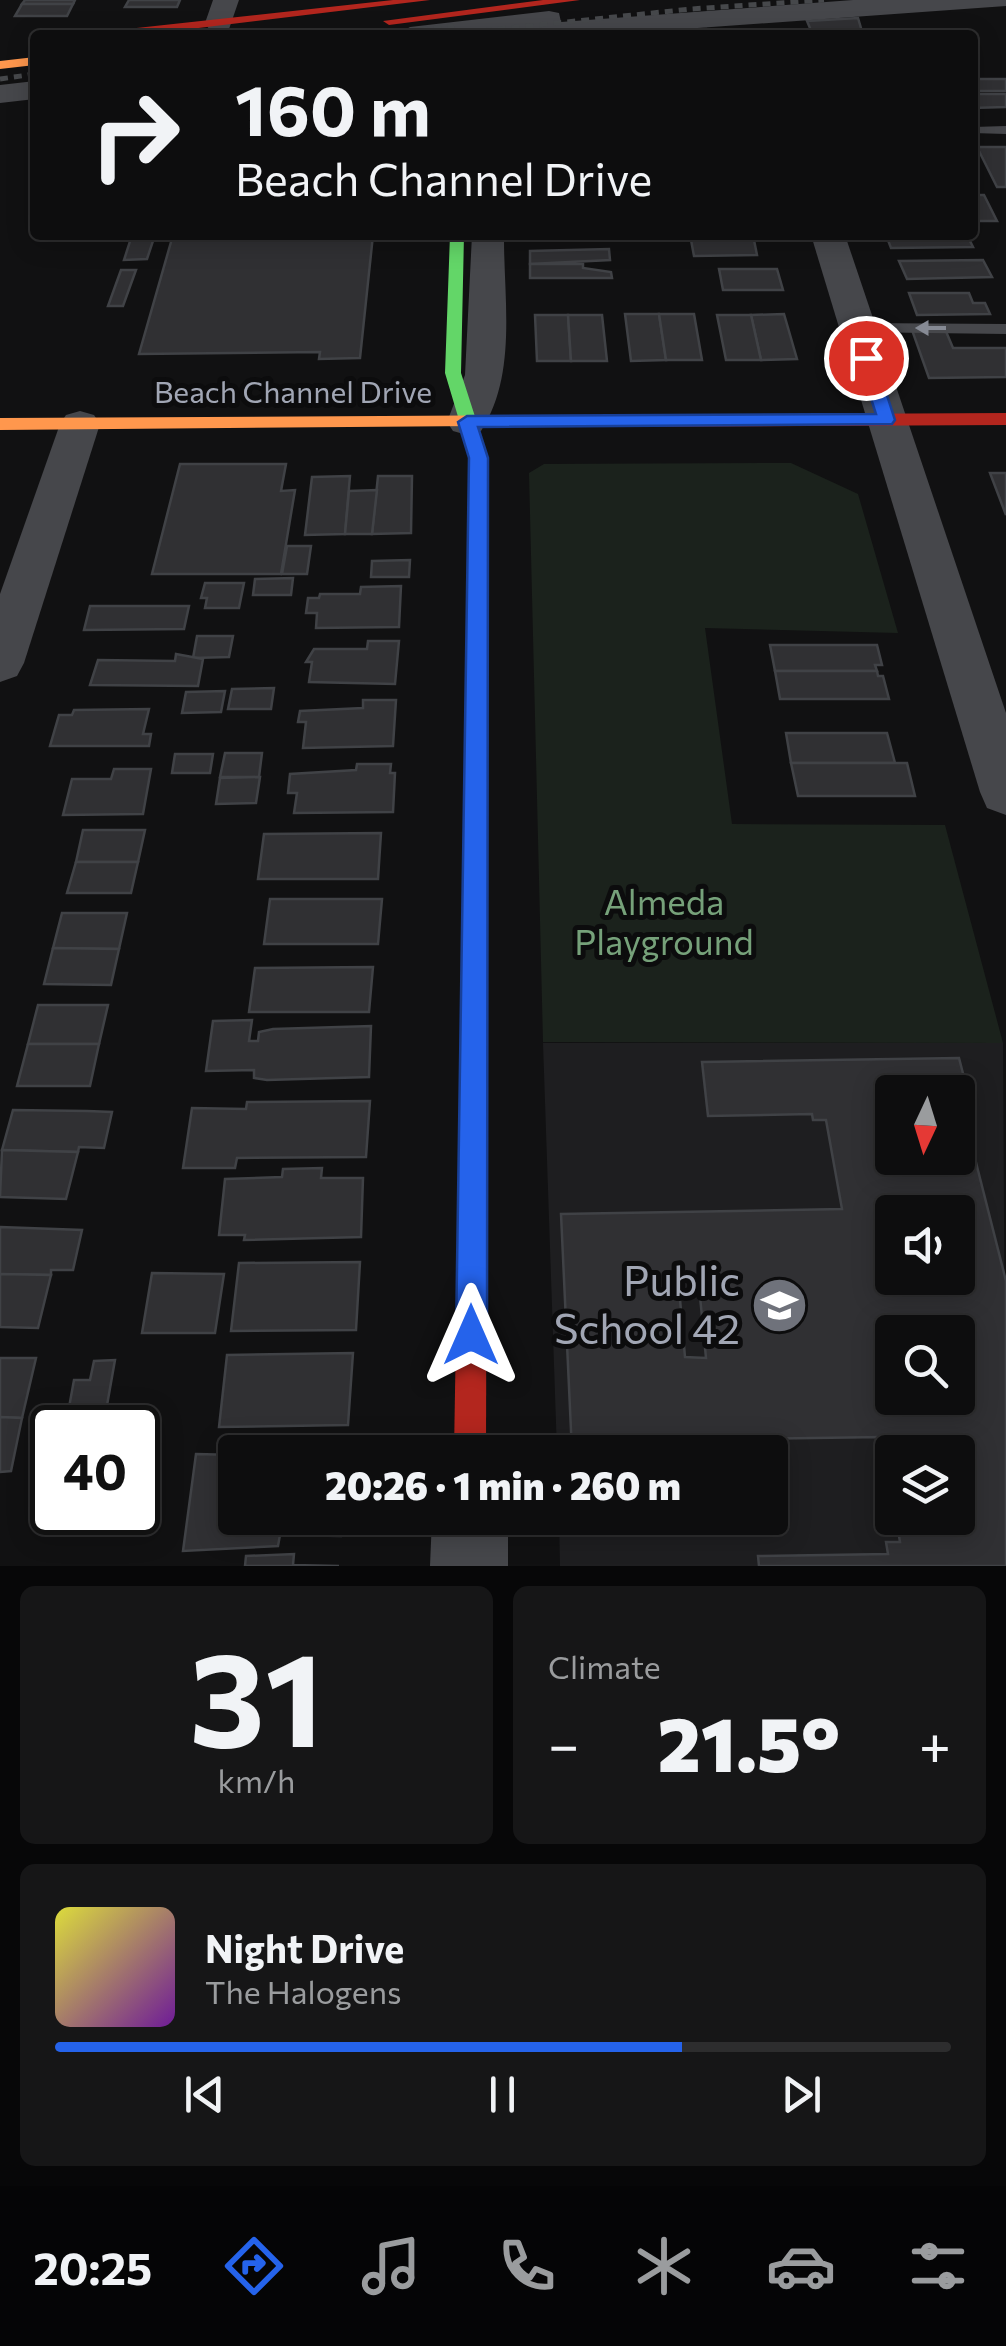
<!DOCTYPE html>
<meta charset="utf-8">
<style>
body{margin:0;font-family:Commissioner,sans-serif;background:#161617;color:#f1f3f6;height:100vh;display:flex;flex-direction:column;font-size:38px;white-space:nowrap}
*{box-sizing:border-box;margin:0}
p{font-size:32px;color:#9a9c9e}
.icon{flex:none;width:55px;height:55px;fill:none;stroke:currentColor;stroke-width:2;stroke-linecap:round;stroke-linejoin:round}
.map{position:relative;height:1566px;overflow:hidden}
.details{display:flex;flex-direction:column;gap:20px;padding:20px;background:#070708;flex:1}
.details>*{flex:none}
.hud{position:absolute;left:30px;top:30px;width:948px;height:210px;border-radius:10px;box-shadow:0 5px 25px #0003,0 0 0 2px #2d2d2e;background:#0d0d0e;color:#f1f3f6;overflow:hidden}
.needle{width:65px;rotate:184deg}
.controls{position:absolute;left:875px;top:1075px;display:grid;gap:20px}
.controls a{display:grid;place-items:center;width:100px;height:100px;border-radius:10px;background:#0d0d0e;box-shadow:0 5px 25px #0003,0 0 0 2px #2d2d2e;font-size:50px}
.speed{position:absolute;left:30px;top:1405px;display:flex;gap:20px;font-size:50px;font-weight:700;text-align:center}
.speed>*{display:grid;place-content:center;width:130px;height:130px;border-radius:50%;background:#0d0d0e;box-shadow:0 5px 25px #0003,0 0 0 2px #2d2d2e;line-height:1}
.speed .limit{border:5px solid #111;border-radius:15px;background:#fff;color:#111}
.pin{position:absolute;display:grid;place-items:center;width:85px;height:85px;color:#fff;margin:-42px;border:5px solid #fff;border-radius:50%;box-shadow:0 2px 10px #0007}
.me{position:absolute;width:110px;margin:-55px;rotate:0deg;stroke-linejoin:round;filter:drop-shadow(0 0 8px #0008)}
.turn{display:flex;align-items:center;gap:35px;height:210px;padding:0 40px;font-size:45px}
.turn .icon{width:130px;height:130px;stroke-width:2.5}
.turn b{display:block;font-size:70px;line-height:85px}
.big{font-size:75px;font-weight:800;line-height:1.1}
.details .tile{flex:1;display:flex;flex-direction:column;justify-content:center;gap:15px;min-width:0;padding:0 35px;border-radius:15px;background:#161617}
.details .dial{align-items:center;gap:0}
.dial b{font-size:130px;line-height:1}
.song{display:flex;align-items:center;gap:30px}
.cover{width:120px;height:120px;border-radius:15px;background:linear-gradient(135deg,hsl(60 70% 55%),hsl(280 70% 35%))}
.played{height:10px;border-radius:5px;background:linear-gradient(90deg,#2563eb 70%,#2d2d2e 70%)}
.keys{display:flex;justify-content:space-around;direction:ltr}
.heat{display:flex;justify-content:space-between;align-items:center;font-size:55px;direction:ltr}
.details .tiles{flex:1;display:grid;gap:20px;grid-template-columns:1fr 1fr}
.tile:last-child{grid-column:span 2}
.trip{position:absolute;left:218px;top:1435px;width:570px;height:100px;border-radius:10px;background:#0d0d0e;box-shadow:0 5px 25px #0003,0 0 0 2px #2d2d2e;font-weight:800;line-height:100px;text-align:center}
.tab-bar{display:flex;height:160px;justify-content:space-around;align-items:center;background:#050506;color:#9a9c9e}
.tab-bar .icon{width:70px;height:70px}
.tab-bar .current{color:#2563eb}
.tab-bar b{font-size:45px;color:#f1f3f6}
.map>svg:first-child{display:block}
</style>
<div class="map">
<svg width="1006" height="1566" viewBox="0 0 1006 1566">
<rect width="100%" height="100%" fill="#111112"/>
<path fill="#1e1e20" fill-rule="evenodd" d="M543,1043h460l3,523h-446l-1,-48h211v-66h-213zM892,1092h66v66h-66zM892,1212h66v66h-66zM892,1332h66v66h-66zM892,1452h66v66h-66z"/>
<polygon fill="#1b221c" points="791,463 858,494 898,633 705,628 732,824 945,825 1003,1043 543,1042 529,473 544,464"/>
<g fill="#303033" stroke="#404246" stroke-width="2.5" fill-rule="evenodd">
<polygon points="25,0 75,0 73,4 22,4"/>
<polygon points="129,0 180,0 177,7 125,7"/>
<polygon points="22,4 73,4 67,16 15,16"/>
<polygon points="858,18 863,35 812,33 807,21"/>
<polygon points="706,29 708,35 648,33"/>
<rect x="972" y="79" width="34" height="12"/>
<polygon points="972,94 1006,94 1006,107 972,108"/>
<polygon points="977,147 1006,147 1006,187 997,187"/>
<polygon points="972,195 984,195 997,221 972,221"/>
<polygon points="132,235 155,235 147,259 124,260"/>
<polygon points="173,235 373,235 360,358 319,359 320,352 139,354"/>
<polygon points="690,235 752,235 754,240 691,240"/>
<polygon points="886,235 967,235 973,247 891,248"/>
<polygon points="691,240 754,240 757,255 694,256"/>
<polygon points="609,249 610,260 530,264 530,251"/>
<polygon points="983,260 992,277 907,279 899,261"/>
<polygon points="530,264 583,264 583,268 611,272 612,278 530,278"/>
<polygon points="719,269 777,269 783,290 723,290"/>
<polygon points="121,270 136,270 123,306 108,306"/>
<polygon points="909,293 969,293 973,303 985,303 990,314 917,315"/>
<polygon points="625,314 659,314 666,360 631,361"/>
<polygon points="659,314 694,314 702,360 666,360"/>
<polygon points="784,314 797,359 761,360 751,315"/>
<polygon points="535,315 568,315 571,361 537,361"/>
<polygon points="568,315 602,315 607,361 571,361"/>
<polygon points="717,315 751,315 761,360 726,360"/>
<polygon points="945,329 953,348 1006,348 1006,377 929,378 912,330"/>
<polygon points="180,464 286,464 281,491 295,490 281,574 152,574"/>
<polygon points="990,473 1006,473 1006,515"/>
<polygon points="350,476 345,534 305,535 312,477"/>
<polygon points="378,476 412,476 411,533 372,534"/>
<polygon points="377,490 372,534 345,534 349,491"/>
<polygon points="287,546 311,546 307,574 282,574"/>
<polygon points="410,560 409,577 371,577 372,561"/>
<polygon points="293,578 291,595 253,595 255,579"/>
<polygon points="205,583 244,583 239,608 205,608 207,598 201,598"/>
<polygon points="401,586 399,627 316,628 317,613 306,613 308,598 319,598 320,594 360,594 361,587"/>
<polygon points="90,606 189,606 184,629 84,630"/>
<polygon points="197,636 233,636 229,657 193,658"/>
<polygon points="368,641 399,641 395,684 309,682 312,662 306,662 314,649 367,649"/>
<polygon points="770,645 877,645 882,665 875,665 877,671 775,671"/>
<polygon points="176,654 203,659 198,686 90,685 98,660 175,661"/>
<polygon points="775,671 877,671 878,676 883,676 889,699 780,699"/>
<polygon points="274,688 271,709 228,709 232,689"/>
<polygon points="225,691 221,712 182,713 186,692"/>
<polygon points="363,700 396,700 393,746 303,748 306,722 298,722 300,711 363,708"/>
<polygon points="149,709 143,734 151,734 149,746 50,746 59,715 72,715 74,710"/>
<polygon points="786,733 887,733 895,763 791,763"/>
<polygon points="225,753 262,753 259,777 220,777"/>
<polygon points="175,754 213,754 210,773 172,773"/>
<polygon points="791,763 907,763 915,796 798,796"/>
<polygon points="357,764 391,764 390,773 395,773 393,812 294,813 297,793 288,793 290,774 356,770"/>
<polygon points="114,769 151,769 143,814 63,815 72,779 111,779"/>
<polygon points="260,777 256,803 216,804 220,778"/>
<polygon points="83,830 145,830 138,862 76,862"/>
<polygon points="381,833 378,879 258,879 264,834"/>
<polygon points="76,862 138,862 131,893 67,893"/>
<polygon points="270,899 382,899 378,944 264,944"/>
<polygon points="62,913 127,913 119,949 53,948"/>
<polygon points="53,948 119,949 111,985 44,984"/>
<polygon points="373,967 369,1012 249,1012 255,968"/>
<polygon points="38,1005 108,1005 99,1044 28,1044"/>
<polygon points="252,1020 249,1041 258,1041 259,1032 273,1029 371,1026 369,1077 267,1080 254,1078 254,1070 206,1071 213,1021"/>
<polygon points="28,1044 99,1044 90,1086 17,1086"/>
<path d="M959,1058l16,62 -10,-1 41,162v285h-247l-1,-10 130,-2 -2,-12h14l-4,-24h62v-66h-66v46l-10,-61 -193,3 1,12h-118l-11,-238 281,-5 -16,-89h-13l-1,-6 -104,2 -6,-54zM892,1092h66v66h-66zM892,1212h66v66h-66zM678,1276h20l8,82 -21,-1zM892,1332h66v66h-66z"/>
<polygon points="370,1101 366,1157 237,1158 235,1168 183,1168 192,1108 246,1109 247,1102"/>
<polygon points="13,1110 87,1111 112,1112 104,1148 79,1147 78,1152 2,1150"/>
<polygon points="2,1150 78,1152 66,1199 0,1197"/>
<polygon points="322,1168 321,1178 363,1178 361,1237 244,1240 245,1235 219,1235 225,1179 282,1177 283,1169"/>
<polygon points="0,1227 82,1230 73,1270 51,1270 51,1275 0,1274"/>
<polygon points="360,1262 356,1330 231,1331 239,1263"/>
<polygon points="152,1273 224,1274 215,1333 142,1333"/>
<polygon points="0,1274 51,1275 38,1328 0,1327"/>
<polygon points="353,1353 348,1425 219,1427 227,1355"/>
<polygon points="0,1358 36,1358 22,1418 0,1417"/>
<polygon points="115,1360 103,1428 49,1430 52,1413 68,1413 74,1380 90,1380 94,1361"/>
<polygon points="0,1417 22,1418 11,1471 0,1472"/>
<polygon points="152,1442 147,1478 138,1479 138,1443"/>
<polygon points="196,1454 235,1455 235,1518 343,1518 341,1536 280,1535 278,1546 183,1551"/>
<polygon points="574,1518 696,1518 697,1531 575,1533"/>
<polygon points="294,1554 293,1565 339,1566 245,1566 246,1556"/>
</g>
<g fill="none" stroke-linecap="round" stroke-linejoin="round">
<g fill="#46474b" fill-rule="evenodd">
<polygon points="1006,126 1006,134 972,133 973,127"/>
<polygon points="857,323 1006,324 1006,334 851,332 848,328"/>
</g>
<g fill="#46474b" fill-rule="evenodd">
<polygon points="213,0 239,0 229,29 209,29 205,23"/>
<polygon points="853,0 1006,0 1006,6 600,35 396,35 410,27 549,11 559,13 561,22"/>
<polygon points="35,81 35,99 0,103 0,85"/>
<path d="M472,235h30l2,4c0,63 13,137 -23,192l-14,4 -14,-4 -6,-9 18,-47z"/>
<polygon points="811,235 845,235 1006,713 1006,815 987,808 980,792"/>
<polygon points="80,411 94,415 100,424 24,663 17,676 0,682 0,594 60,424 66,415"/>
<polygon points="432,1518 508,1518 508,1566 430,1566"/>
</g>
<polygon fill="#63d668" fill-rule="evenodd" points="450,235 464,235 461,373 488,457 488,727 485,733 469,733 466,727 470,457 445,373"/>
<g fill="#ff974d" fill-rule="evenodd">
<polygon points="35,57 35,65 0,69 0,61"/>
<polygon points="579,415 588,421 585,425 0,430 0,418"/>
</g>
<g fill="#b3261e" fill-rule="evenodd">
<polygon points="393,0 430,0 141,35 103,35 109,31"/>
<polygon points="543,0 580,0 389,25 383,21"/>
<polygon points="1006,413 1006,425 579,427 570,421 579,415"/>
<polygon points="477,718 485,721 488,727 486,1452 454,1452 466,727 469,721"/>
</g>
<g stroke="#46484b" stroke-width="5" stroke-dasharray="8 6" stroke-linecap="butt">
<polyline points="378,35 454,26"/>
<polyline points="442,35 691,9 824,0"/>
<polyline points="0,79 35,74"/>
</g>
</g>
<defs><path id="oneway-solid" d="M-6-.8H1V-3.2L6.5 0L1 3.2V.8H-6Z" transform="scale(2.5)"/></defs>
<use fill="#868a94" href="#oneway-solid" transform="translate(931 328) rotate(-180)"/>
<polygon fill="#2563eb" stroke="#184099" stroke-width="2.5" points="866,353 875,358 895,420 892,424 478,427 488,458 487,1335 482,1346 471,1351 460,1346 456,1335 469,458 458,422 467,416 876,414 858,358"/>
<defs>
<symbol id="school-disc" viewBox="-11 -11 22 22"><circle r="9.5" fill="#6f727b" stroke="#0c0c0d"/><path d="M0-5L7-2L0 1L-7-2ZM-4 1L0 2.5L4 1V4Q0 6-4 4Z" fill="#fff"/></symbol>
</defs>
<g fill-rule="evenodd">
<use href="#school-disc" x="748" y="1274" width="63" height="63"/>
</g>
<g text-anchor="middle" stroke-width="10" stroke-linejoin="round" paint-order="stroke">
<g font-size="30" fill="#a1a6b4" stroke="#0c0c0d">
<text x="293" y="403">Beach Channel Drive</text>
</g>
<g font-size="35" fill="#76a17a" stroke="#0c0c0d">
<text x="664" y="915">Almeda<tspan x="664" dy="40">Playground</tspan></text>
</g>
<g font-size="42" fill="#a1a6b4" stroke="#0c0c0d" text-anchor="end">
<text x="740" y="1296">Public<tspan x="740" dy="48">School 42</tspan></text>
</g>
</g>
</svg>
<div class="controls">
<a><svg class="needle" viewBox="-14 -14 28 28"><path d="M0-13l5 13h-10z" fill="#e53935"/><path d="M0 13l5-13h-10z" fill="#9a9c9e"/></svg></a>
<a><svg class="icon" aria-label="sound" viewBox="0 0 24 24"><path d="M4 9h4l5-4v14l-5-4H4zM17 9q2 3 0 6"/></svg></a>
<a><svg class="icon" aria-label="search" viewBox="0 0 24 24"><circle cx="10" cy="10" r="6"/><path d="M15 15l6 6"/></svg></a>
<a><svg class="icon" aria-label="layers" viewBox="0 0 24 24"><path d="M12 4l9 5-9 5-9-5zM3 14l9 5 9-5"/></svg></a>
</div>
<div class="speed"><div class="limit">40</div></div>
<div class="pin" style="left:866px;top:358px;background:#d93025"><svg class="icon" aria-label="arrive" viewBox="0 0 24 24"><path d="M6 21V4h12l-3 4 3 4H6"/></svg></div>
<svg class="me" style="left:471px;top:1335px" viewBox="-20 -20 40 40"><path d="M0-17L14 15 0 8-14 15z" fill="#2563eb" stroke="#fff" stroke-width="4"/></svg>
<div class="trip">20:26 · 1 min · 260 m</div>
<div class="hud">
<div class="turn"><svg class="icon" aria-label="right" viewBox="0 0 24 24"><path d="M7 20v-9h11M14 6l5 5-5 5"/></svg><div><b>160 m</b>Beach Channel Drive</div></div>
</div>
</div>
<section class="details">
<div class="tiles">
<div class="tile dial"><b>31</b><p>km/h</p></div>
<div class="tile"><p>Climate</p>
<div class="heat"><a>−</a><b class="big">21.5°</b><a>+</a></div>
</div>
<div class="tile">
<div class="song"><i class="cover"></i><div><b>Night Drive</b><p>The Halogens</p></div></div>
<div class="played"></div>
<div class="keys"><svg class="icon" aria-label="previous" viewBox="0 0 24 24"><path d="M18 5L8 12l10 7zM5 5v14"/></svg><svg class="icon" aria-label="pause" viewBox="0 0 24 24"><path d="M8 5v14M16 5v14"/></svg><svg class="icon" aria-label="next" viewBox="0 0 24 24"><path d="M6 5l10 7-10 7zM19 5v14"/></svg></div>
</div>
</div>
</section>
<nav class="tab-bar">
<b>20:25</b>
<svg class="icon current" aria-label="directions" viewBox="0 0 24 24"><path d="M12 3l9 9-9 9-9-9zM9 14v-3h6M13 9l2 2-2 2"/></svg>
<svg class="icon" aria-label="music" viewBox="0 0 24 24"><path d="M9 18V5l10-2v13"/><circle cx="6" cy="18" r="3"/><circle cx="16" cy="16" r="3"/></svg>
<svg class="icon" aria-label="phone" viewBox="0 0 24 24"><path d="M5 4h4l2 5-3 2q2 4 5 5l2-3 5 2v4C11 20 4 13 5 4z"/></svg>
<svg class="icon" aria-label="climate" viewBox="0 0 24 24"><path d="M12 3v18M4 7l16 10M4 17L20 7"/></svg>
<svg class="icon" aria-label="car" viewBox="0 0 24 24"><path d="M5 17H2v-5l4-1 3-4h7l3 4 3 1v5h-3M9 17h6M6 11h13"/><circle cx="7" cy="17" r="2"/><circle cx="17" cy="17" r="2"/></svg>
<svg class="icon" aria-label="filters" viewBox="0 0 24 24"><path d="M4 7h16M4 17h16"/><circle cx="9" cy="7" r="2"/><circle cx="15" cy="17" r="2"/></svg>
</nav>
